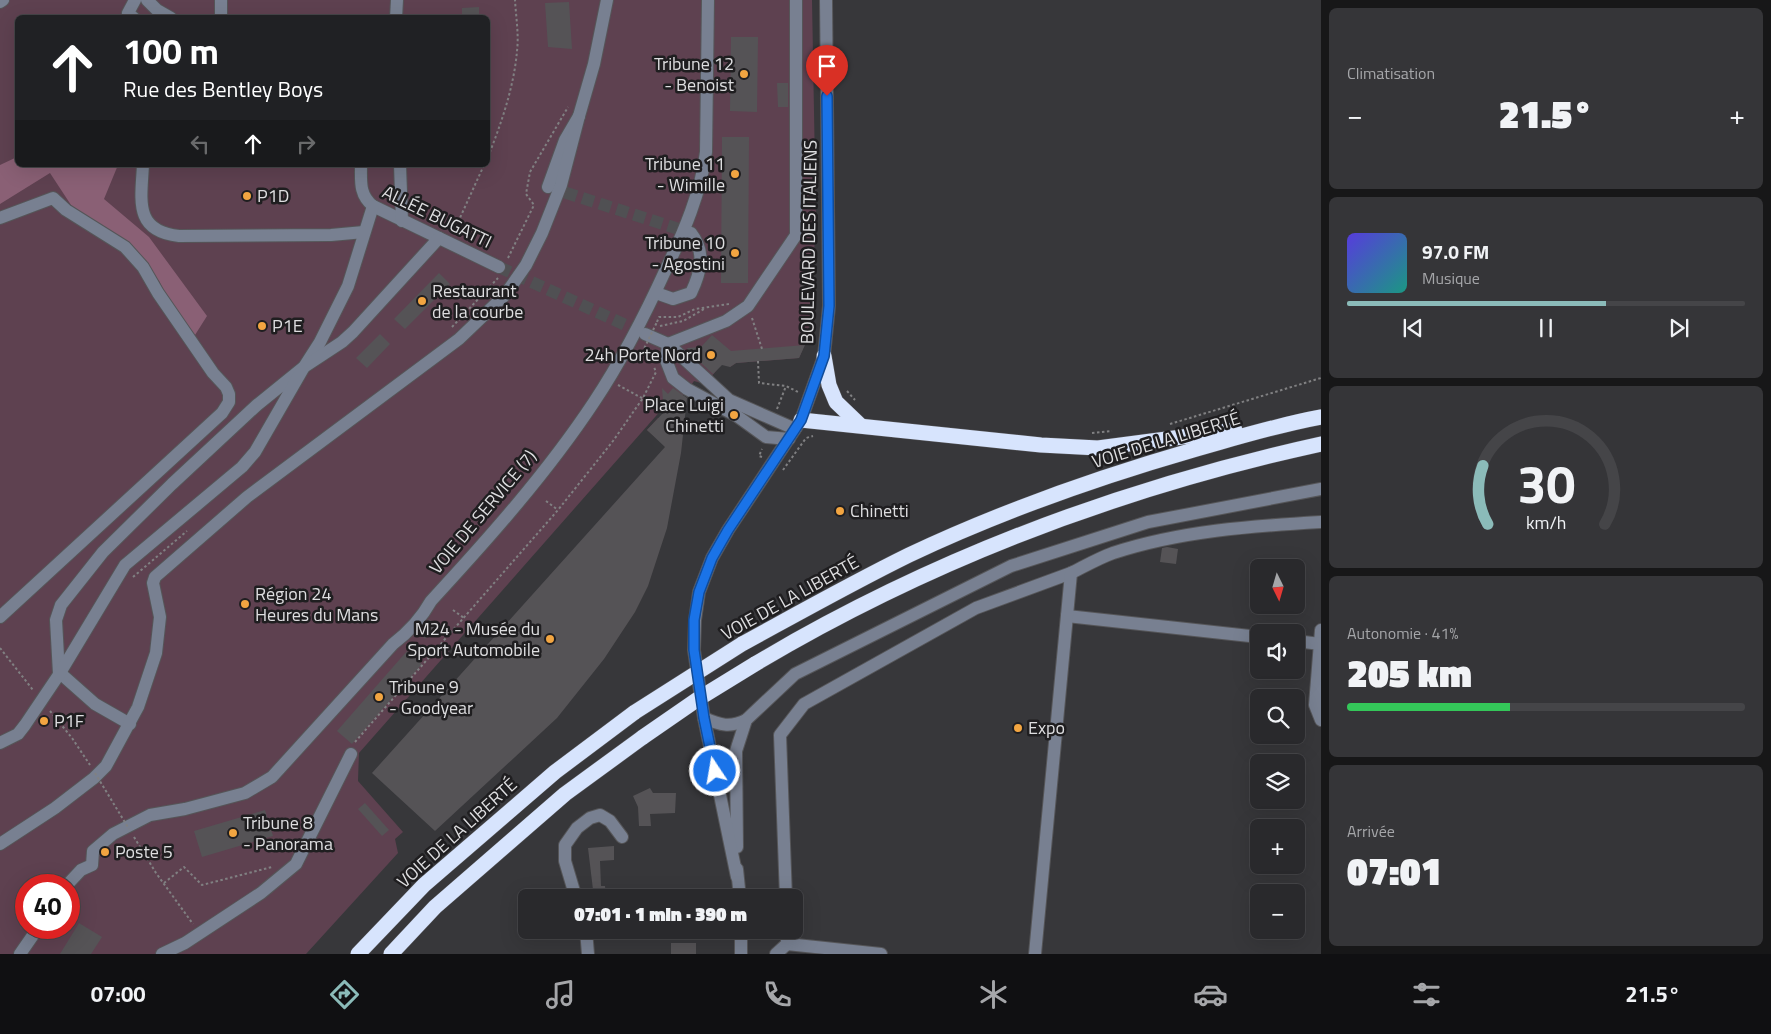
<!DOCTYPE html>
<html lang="fr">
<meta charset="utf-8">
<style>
body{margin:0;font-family:"Titillium Web",sans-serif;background:#353538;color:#f1f3f6;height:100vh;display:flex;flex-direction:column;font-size:19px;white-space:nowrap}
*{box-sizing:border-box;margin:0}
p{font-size:16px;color:#a5a6a9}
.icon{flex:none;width:28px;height:28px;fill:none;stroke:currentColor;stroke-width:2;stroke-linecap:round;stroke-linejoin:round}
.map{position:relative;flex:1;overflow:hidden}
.side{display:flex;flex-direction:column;gap:8px;padding:8px;background:#171718;width:450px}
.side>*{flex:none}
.top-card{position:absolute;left:15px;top:15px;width:475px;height:152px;border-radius:8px;box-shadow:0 5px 20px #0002,0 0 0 1px #454548;background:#202124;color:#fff;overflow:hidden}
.needle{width:32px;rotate:175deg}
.fabs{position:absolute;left:1250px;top:559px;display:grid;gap:10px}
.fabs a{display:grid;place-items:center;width:55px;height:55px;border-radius:8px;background:#29292c;box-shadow:0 5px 20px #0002,0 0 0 1px #454548;font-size:25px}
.speed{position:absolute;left:15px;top:874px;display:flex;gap:10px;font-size:25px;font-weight:700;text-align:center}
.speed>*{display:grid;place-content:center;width:65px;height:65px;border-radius:50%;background:#29292c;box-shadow:0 5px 20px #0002,0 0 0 1px #454548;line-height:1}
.speed .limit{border:8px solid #d22;background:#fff;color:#111}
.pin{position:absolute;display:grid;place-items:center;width:42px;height:42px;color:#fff;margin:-51px -21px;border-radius:50% 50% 50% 0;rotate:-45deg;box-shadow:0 0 5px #0007}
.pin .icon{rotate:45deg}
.me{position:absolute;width:55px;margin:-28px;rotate:348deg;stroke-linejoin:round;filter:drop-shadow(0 0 4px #0008)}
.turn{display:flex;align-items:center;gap:18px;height:105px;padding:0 25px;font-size:22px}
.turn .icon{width:65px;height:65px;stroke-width:2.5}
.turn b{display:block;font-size:35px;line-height:42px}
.lanes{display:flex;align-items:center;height:48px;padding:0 25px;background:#0003;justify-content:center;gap:25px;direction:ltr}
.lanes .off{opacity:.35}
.big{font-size:38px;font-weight:800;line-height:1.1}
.side .card{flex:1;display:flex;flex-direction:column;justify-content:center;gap:8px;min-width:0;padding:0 18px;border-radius:8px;background:#353538}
.side .dial{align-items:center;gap:0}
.dial svg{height:130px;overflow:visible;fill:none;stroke:#454548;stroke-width:7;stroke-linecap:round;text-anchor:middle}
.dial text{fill:#f1f3f6;stroke:none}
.song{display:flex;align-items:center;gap:15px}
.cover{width:60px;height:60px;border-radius:8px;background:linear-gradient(135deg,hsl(250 70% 55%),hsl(170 70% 35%))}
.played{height:5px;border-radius:2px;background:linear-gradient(90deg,#8bbbb9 65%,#454548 65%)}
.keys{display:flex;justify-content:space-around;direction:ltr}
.heat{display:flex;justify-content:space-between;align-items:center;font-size:28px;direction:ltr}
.charge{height:8px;border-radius:4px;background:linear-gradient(90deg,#34c759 41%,#454548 0)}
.trip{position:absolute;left:518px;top:889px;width:285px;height:50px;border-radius:8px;background:#29292c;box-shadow:0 5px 20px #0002,0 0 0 1px #454548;font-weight:800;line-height:50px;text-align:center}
.menu{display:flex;height:80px;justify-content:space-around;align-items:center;background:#101012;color:#a5a6a9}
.menu .icon{width:35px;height:35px}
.menu .active{color:#8bbbb9}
.menu b{font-size:22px;color:#f1f3f6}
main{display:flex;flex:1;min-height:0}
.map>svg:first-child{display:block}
</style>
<main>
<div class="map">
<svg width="1321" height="954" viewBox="0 0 1321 954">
<rect width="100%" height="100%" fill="#37373a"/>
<path fill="#5e4150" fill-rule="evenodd" d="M0,0h812l4,223 -7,103 -2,13 -8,19 -63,5 -6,4 -5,-7 -14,17h-13l3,6 -7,-2 -2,3 3,6 -14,6 -17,31 -9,10 -8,-7 11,-12 3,2 5,-5 -3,-7 -304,345 -1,28 45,51 -8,7 3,14 -92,101h-306zM18,18h470v147h-470zM26,885h43v43h-43z"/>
<polygon fill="#8a6075" points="17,157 18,165 118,165 104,199 149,237 207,316 195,335 185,331 159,281 127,243 103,230 71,205 50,173 0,204 0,165"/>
<g fill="#555356">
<polygon points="569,2 572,49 548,47 545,3"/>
<polygon points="479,7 479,18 462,18 462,8"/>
<polygon points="731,37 758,37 757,112 730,111"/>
<polygon points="777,83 788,83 788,107 778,107"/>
<polygon points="722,137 749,137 748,283 721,283"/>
<polygon points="439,273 450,284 405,329 394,319"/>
<polygon points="801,276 813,276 811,293 800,293"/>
<polygon points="380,334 390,344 367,368 356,358"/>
<polygon points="712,335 731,351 805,345 799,358 736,363 730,367 722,365 713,374 689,352 687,348 701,347"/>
<polygon points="662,388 668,394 673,388 687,398 681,453 667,528 648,586 635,612 604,659 557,718 435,831 372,773 665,447 647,430 664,412"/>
<polygon points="1167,547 1178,549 1176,564 1160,562 1162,548"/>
<polygon points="429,619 437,626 425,639 418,632"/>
<polygon points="407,651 422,664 352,744 337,731"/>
<polygon points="650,788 653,793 676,793 675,813 650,814 651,826 639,826 638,807 633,796"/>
<polygon points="365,803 389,830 382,836 358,809"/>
<polygon points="265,810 273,836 202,857 194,831"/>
<polygon points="614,846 614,860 600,861 601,886 605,886 606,895 594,898 588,848"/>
<polygon points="79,923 102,937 91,954 60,954"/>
<rect x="671" y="943" width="25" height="11"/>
</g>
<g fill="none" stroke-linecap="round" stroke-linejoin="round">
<g stroke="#505053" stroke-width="12" stroke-dasharray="12 6" stroke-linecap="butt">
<polyline points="548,187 691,233"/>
<polyline points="499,267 645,334"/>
</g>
<defs>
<g id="minor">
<polyline points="147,0 157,10 171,18"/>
<polyline points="221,0 221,18"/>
<polyline points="0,2 3,0"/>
<polyline points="134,18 128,13 135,0"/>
<polyline points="396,18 397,0"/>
<path d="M143,165c-2,36 -9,66 36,71l152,-1 33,-3"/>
<path d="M361,165c0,16 -2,30 12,41l126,61"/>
<polyline points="400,165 402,221"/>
<polyline points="548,187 565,140 579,116 594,64 607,0"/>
<polyline points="0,218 53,198 66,210 125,247 143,267 158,293 213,373 226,387 229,394 229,402 222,413 0,617"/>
<path d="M656,293l17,6 18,-6c10,-21 15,-41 0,-60"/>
<polyline points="645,334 668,344 666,360 673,378 687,389 737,416 766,437 789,439"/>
<polyline points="795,429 729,400 668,344 726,321 748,306 796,235 796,0"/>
<polyline points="1067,616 1259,637"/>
<polyline points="1321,630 1315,705 1321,720"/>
<polyline points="1296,641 1320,644"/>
<polyline points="60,673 95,704 130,724"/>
<polyline points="59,674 56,620 61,605 103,552 172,484 257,405 304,367 320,342 348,286 373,206"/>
<path d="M704,718c16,7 26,10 42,2"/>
<polyline points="0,743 18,734 25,725 60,673 125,565 242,467 255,452 304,367 342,342 353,332 439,238"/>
<polyline points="0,844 55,808 94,778 106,766 138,707 156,653 160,617 153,583 155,577 247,497 459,339 505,295 526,265 542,233 561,185 579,116"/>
<polyline points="737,847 736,751 746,720 795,674 1011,566 1148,522 1321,489"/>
<polyline points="737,869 740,898"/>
<polyline points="737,877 704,718 694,650 695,620 699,592 712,558 728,530 801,420 824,356 829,306 826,0"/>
<path d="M67,885l14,-15 11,-5 1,-14 20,-17 37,-19 35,-6 60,-16 27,-16 121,-133c17,-13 28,-25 38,-43 58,-63 116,-128 163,-199 28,-42 51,-87 72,-133 18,-37 35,-77 40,-117l2,-152"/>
<polyline points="576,898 565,861 565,845 577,828 590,818 600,815 610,821 622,837"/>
<polyline points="786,898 780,735 804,704 976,608 1071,573"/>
<polyline points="586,930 588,954"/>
<polyline points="787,930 787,944 881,954"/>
<polyline points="20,954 38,928"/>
<polyline points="162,954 185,943 261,893 296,864 351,754"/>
<polyline points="741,954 741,930"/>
<polyline points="776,954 787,944"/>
<path d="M1035,954l36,-381c14,-7 28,-15 42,-20 67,-22 138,-27 208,-31"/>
</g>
<g id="highway">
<polyline points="824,356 829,385 836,402 860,425"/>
<polyline points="801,420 1041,445 1098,448 1235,430"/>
<path d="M742,644c55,-30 110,-61 167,-89 91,-43 187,-77 284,-105 43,-12 84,-25 128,-33"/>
<path d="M755,664c176,-105 366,-176 566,-220"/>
<polyline points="358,954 424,885 555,772 635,712"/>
<polyline points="391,954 435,907 565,794 643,737"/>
</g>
</defs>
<use href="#minor" stroke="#555558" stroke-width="14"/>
<use href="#highway" stroke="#555558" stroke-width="16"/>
<g stroke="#808082" stroke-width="2" stroke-dasharray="2.5 2.5" stroke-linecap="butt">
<path d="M488,157c13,-33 26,-70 29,-106 2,-16 -1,-34 -2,-51"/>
<polyline points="454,231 484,165"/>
<polyline points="508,258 534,205 526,194 530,172 568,107"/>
<polyline points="752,318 762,349"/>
<polyline points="657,322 659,317 678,317 695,309 729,304"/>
<polyline points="660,326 683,321 704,309"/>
<polyline points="452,327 498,278"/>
<polyline points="650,350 653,363"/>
<polyline points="758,361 759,383 786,386 798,392"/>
<polyline points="618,385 651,403"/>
<polyline points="847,391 855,400"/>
<polyline points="777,409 786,386"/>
<polyline points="1170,424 1321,378"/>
<polyline points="1092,433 1112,431"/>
<polyline points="762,457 759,456 762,449"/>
<polyline points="783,470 806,438 813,436"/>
<polyline points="546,501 558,510"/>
<polyline points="133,577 187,531"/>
<polyline points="453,610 464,618"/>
<polyline points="0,648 33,690"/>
<polyline points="50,711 72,738 90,765"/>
<polyline points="355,742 558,510 613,441 643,398 656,372 654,367"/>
<polyline points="134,837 156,873 193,924"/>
<polyline points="164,883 184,867 202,885 272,867"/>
</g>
<use href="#minor" stroke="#788091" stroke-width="12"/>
<use href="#highway" stroke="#d7e4fd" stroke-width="15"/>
<defs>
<g id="highway-bridge">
<polyline points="635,712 742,644"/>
<polyline points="643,737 698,699 755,664"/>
</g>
</defs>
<use href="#highway-bridge" stroke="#555558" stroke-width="16" stroke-linecap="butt"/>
<g stroke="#808082" stroke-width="2" stroke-dasharray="2.5 2.5" stroke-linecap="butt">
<polyline points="640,357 657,322"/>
<polyline points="95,773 129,829"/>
</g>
<use href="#highway-bridge" stroke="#d7e4fd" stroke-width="15"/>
</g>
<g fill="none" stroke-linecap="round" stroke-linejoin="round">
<defs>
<polyline id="route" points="715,771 704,718 694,650 694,620 699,592 712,558 728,530 801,420 824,356 829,306 827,96"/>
</defs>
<use href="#route" stroke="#114b97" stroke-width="12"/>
<use href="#route" stroke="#1a73e8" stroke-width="9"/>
</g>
<g fill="#f2a541" stroke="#1f1e20" stroke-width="2">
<circle cx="744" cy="74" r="5"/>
<circle cx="735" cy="174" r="5"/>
<circle cx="247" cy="196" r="5"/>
<circle cx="735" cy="253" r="5"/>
<circle cx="422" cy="301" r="5"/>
<circle cx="262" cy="326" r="5"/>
<circle cx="711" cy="355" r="5"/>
<circle cx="734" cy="415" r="5"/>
<circle cx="840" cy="511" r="5"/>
<circle cx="245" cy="604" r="5"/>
<circle cx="550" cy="639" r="5"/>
<circle cx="379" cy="697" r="5"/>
<circle cx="44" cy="721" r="5"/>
<circle cx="1018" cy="728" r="5"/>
<circle cx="233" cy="833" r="5"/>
<circle cx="105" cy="852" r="5"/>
</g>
<g text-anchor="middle" stroke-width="5" stroke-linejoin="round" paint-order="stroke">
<g font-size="18" fill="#dedee0" stroke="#1f1e20" text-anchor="start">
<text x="734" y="70" text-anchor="end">Tribune 12<tspan x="734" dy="21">- Benoist</tspan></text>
<text x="725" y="170" text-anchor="end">Tribune 11<tspan x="725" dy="21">- Wimille</tspan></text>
<text x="257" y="202">P1D</text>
<text x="725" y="249" text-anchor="end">Tribune 10<tspan x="725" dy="21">- Agostini</tspan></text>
<text x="432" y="297">Restaurant<tspan x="432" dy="21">de la courbe</tspan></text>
<text x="272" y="332">P1E</text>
<text x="701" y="361" text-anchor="end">24h Porte Nord</text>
<text x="724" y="411" text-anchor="end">Place Luigi<tspan x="724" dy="21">Chinetti</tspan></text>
<text x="850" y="517">Chinetti</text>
<text x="255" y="600">Région 24<tspan x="255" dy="21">Heures du Mans</tspan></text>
<text x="540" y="635" text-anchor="end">M24 - Musée du<tspan x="540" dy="21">Sport Automobile</tspan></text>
<text x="389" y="693">Tribune 9<tspan x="389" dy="21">- Goodyear</tspan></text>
<text x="54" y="727">P1F</text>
<text x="1028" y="734">Expo</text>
<text x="243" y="829">Tribune 8<tspan x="243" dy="21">- Panorama</tspan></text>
<text x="115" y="858">Poste 5</text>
</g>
<g font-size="18" fill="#dedee0" stroke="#1f1e20">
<text transform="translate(437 217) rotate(26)" y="6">ALLÉE BUGATTI</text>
<text transform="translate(809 242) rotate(-89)" y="6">BOULEVARD DES ITALIENS</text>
<text transform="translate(1166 440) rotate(-17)" y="6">VOIE DE LA LIBERTÉ</text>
<text transform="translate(483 512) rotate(-50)" y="6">VOIE DE SERVICE (7)</text>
<text transform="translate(790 598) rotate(-29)" y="6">VOIE DE LA LIBERTÉ</text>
<text transform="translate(457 833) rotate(-42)" y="6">VOIE DE LA LIBERTÉ</text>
</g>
</g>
</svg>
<div class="fabs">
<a><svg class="needle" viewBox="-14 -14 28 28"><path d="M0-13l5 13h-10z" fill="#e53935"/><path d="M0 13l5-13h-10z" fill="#a5a6a9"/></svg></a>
<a><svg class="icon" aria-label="sound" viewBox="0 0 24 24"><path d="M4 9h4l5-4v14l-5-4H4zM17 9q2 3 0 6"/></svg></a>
<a><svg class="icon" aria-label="search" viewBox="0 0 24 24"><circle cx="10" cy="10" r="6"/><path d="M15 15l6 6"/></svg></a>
<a><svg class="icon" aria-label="layers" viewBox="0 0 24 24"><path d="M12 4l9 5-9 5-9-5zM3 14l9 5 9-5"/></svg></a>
<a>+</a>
<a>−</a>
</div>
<div class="speed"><div class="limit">40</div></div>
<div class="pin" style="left:827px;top:96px;background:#d93025"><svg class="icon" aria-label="arrive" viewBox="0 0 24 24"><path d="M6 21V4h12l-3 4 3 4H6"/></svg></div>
<svg class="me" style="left:715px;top:771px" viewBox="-20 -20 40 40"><circle r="17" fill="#1a73e8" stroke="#fff" stroke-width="3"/><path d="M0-11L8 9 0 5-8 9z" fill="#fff"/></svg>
<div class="trip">07:01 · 1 min · 390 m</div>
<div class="top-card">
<div class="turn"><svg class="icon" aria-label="ahead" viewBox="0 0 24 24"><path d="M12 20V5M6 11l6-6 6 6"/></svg><div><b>100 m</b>Rue des Bentley Boys</div></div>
<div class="lanes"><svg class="icon off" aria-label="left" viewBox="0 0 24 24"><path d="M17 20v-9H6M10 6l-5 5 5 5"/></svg><svg class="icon" aria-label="ahead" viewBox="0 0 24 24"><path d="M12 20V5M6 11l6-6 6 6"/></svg><svg class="icon off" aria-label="right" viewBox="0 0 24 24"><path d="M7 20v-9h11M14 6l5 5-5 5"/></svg></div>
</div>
</div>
<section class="side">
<div class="card"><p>Climatisation</p>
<div class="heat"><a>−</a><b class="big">21.5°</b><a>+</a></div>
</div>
<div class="card">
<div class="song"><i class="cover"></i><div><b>97.0 FM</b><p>Musique</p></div></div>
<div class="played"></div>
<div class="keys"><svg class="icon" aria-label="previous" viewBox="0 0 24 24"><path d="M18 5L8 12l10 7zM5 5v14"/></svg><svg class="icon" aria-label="pause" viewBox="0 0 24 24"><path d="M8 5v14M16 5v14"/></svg><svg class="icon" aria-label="next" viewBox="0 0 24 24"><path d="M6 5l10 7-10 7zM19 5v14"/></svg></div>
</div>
<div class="card dial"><svg viewBox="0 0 100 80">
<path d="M14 69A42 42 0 1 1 86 69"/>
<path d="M14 69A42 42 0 0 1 11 33" stroke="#8bbbb9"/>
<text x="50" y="56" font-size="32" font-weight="700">30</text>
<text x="50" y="72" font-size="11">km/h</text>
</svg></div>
<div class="card"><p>Autonomie · 41%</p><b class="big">205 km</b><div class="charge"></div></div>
<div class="card"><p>Arrivée</p><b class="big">07:01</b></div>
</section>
</main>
<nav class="menu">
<b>07:00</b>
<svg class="icon active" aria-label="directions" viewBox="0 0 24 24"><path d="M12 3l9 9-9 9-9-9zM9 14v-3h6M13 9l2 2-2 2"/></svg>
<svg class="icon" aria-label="music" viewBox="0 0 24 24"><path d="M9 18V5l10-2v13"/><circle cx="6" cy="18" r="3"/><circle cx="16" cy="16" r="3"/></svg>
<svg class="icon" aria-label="phone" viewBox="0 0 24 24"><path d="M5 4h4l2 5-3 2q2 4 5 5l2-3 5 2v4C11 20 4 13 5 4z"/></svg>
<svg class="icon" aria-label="climate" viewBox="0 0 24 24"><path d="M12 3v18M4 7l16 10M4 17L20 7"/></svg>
<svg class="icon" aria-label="car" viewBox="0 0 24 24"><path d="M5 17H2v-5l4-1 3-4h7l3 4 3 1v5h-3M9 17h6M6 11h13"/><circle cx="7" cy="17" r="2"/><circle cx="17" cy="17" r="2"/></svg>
<svg class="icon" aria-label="filters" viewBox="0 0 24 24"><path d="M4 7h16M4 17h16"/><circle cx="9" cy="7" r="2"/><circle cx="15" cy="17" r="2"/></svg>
<b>21.5°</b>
</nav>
